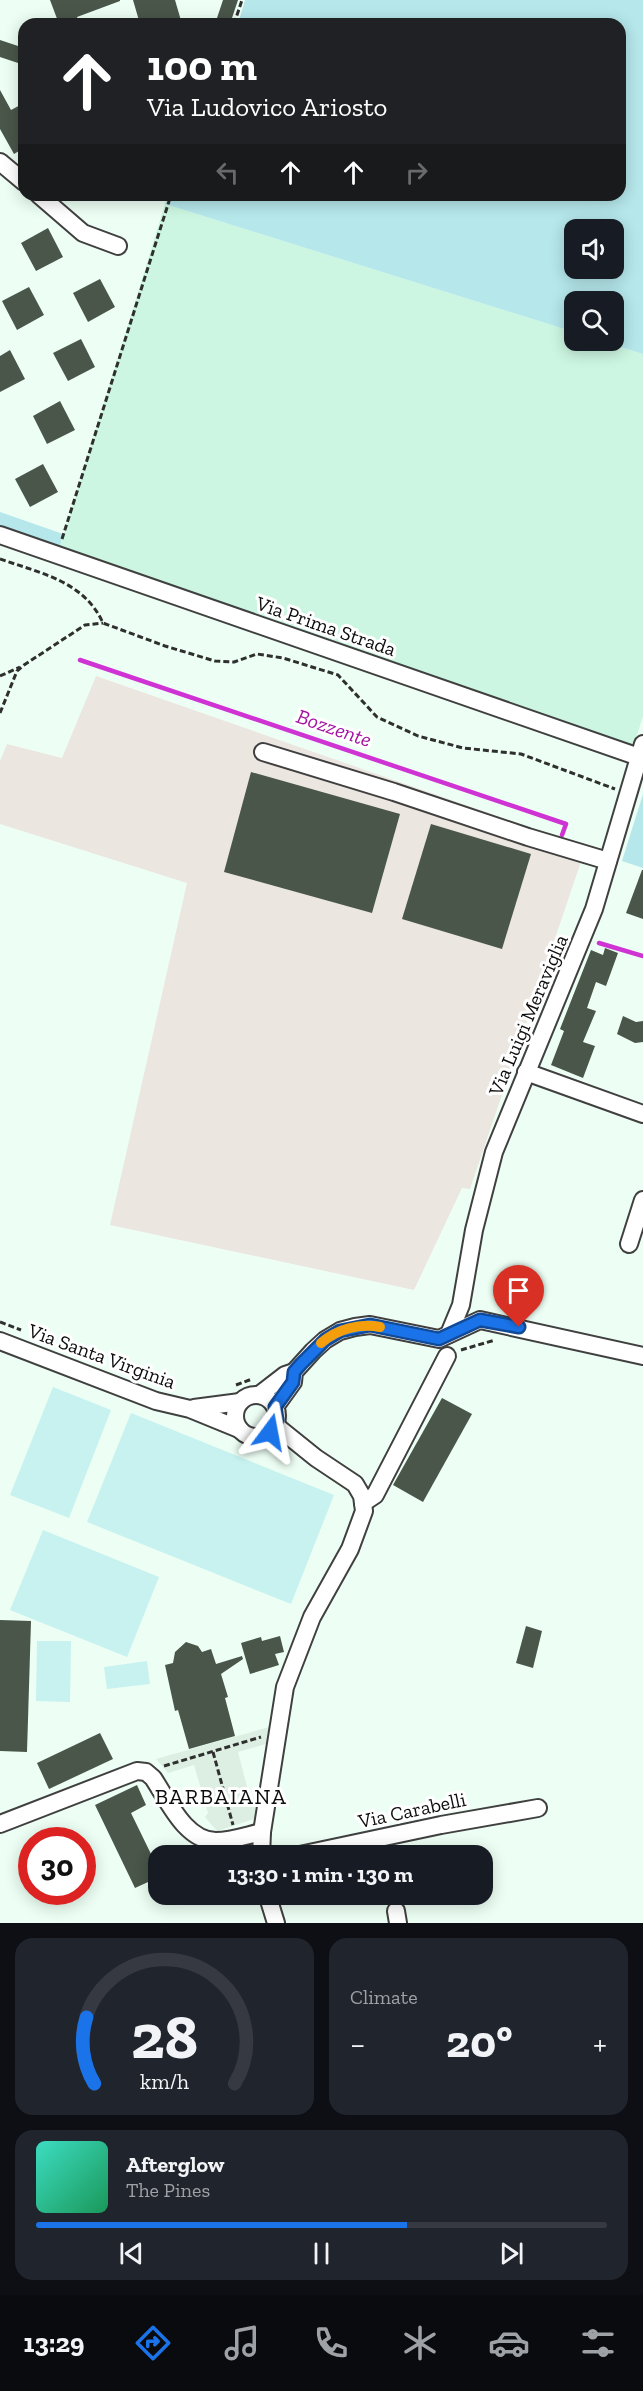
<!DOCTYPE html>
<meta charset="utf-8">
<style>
body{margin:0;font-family:"Zilla Slab",serif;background:#20242c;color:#f1f3f6;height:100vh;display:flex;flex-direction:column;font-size:22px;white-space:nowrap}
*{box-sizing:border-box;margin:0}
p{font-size:20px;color:#9ea1a6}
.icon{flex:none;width:33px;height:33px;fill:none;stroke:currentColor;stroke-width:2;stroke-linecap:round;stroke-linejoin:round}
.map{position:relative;height:1923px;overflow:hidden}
.side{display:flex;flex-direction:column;gap:15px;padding:15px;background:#0d0f14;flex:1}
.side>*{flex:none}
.top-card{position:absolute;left:18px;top:18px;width:608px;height:183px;border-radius:18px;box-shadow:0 3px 15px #0003;background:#202124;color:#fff;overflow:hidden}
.tools{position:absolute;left:564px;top:219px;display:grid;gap:12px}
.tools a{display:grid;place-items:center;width:60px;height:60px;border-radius:12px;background:#171b24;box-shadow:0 3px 15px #0003;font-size:30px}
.speed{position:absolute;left:18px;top:1827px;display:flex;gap:12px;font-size:30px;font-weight:700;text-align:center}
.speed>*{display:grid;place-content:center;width:78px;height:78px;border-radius:50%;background:#171b24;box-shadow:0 3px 15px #0003;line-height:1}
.speed .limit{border:9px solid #d22;background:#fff;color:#111}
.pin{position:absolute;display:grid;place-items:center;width:51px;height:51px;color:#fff;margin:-62px -26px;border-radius:50% 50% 50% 0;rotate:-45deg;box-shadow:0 0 6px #0007}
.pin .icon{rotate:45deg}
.me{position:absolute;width:66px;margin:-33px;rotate:13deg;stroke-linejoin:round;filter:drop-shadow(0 0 4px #0008)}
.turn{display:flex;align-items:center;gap:21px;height:126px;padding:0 30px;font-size:27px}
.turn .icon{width:78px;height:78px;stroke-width:2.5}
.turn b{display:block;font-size:42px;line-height:51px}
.lanes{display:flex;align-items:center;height:57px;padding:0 30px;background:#0003;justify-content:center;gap:30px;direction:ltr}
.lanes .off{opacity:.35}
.big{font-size:45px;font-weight:700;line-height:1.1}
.side .tile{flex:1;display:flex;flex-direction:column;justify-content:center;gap:9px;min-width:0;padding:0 21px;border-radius:18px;background:#20242c}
.side .dial{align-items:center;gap:0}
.dial svg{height:156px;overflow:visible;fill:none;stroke:#363941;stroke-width:7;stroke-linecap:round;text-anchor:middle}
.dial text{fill:#f1f3f6;stroke:none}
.song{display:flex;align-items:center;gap:18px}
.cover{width:72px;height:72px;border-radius:9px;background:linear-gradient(135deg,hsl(170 70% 55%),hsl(150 70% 35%))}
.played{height:6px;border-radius:3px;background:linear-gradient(90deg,#1a73e8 65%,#363941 65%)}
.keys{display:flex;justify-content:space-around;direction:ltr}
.heat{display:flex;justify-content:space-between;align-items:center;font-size:33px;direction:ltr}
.side .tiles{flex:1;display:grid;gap:15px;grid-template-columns:1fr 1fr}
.tile:last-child{grid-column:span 2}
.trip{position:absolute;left:148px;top:1845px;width:345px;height:60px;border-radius:18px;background:#171b24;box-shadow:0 3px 15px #0003;font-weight:700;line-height:60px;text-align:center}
.menu{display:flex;height:96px;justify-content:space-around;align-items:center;background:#090b0e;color:#9ea1a6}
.menu .icon{width:42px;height:42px}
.menu .current{color:#1a73e8}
.menu b{font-size:27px;color:#f1f3f6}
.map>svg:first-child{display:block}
</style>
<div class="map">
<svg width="643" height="1923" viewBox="0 0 643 1923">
<rect width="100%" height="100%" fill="#edfff4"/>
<polygon fill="#ece6e1" points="96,676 586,847 470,1189 462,1188 414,1290 110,1225 187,883 0,824 0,761 7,744 62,758"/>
<polygon fill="#ccf6e1" points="165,204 574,332 574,340 601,341 643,354 643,716 634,745 60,547"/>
<g fill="#b5e7eb" fill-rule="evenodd">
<path d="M245,0h398v354l-42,-13 13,-1v-38h-40v30l-409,-128 3,-9h452v-171h-382zM574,230h40v38h-40z"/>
<polygon points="0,512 63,534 60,547 0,527"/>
<polygon points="643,794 643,868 622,861"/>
</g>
<g fill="#c7f2ef">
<polygon points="53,1387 111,1410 69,1518 10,1495"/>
<polygon points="131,1413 334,1495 291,1604 87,1522"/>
<polygon points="43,1530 159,1577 127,1657 10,1610"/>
<polygon points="37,1641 71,1641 70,1702 36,1701"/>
<polygon points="147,1661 150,1684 107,1689 104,1667"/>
</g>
<polygon fill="#dcefe2" points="269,1727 266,1744 238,1752 250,1798 257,1799 254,1819 217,1831 205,1817 208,1813 194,1765 168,1773 156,1759"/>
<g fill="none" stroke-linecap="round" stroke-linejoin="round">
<g stroke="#cf33d3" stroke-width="4.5">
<polyline points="80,660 566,824 562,835"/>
<polyline points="599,943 643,956"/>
</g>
</g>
<g fill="#495649">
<polygon points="50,0 120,0 120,1 77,17 79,24 59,24"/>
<polygon points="133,0 175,0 182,24 140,24"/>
<polygon points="223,0 238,0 230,24 215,24"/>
<polygon points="0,40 24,48 24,65 0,57"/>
<polygon points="0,90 11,110 24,103 24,148 14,154 0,129"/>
<polygon points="48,228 63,257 36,271 21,243"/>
<polygon points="100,279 115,307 88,322 73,293"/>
<polygon points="29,287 44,315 17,330 2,301"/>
<polygon points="81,339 95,367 68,381 53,353"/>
<polygon points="10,350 25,379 0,392 0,356"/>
<polygon points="60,401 75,430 47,444 33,416"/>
<polygon points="43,464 58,492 30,507 15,479"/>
<polygon points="251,772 400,814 372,913 224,872"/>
<polygon points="431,824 531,854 502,949 402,919"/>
<polygon points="642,870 643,870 643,919 626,913"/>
<polygon points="605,948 618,953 606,986 596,982 587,1008 596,1011 583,1042 595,1046 583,1078 551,1065 564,1031 560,1029 591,950 603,955"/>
<polygon points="623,1016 636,1022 643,1021 643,1042 635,1043 617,1034"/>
<polygon points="442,1398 472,1414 423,1502 393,1485"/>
<polygon points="0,1620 31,1621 27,1752 0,1751"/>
<polygon points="526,1626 542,1631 533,1668 516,1663"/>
<polygon points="280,1636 284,1652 275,1654 279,1665 250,1674 241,1643 261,1637 262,1641"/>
<polygon points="186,1642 198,1646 202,1652 211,1649 216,1664 242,1656 243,1659 221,1674 228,1697 225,1698 235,1736 189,1749 178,1710 175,1711 165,1665 173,1663 175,1652"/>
<polygon points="100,1733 113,1759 49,1789 37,1763"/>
<polygon points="137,1785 146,1805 131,1813 151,1854 159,1850 159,1877 135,1888 95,1805"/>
</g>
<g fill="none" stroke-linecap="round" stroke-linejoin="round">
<defs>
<g id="minor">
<polyline points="0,162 24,182"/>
<polyline points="39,195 83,233 118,246"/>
<polyline points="0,535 639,757"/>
<polyline points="263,752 394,792 528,837 608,861"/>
<polyline points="526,1072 643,1114"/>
<polyline points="629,1244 643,1200"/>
<polyline points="449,1334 461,1305 474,1230 494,1152 594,909 643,744"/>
<polyline points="0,1341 156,1401 190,1409 239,1429"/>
<circle cx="256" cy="1416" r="21"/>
<polyline points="259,1395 285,1375 294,1372"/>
<polyline points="275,1407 293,1382 294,1372 313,1351 325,1340 340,1331 355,1327 370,1325 439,1339 480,1320 643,1356"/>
<polyline points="194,1408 240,1402"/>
<polyline points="363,1503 375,1495 447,1356"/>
<path d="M0,1824l137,-53 9,1 7,6c15,22 32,63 63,63 15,0 32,-6 46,-9"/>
<polyline points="261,1856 262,1832 285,1687 312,1617 350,1549 364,1511 362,1496 355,1484 316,1458 275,1425"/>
<polyline points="295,1856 441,1825 538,1808"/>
<polyline points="267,1894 276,1923"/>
<polyline points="396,1911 398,1923"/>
</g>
</defs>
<use href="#minor" stroke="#404040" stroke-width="20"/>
<g stroke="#2f2f2f" stroke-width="3" stroke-dasharray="6 3" stroke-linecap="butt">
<polyline points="234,24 242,0"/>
<polyline points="62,539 171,195"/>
<path d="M0,559c40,14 84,22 103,64l62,23 50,15 19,1 23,-8 26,4 55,17 39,42 41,19 45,12 58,6 94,35"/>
<polyline points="0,676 20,667"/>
<polyline points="0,713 17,671 24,665 85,625 103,623"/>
<polyline points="0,1322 21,1330"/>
<polyline points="461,1350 495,1340"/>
<polyline points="236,1385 252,1379"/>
<polyline points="213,1752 233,1825"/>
<polyline points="164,1766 261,1737"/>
</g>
<use href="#minor" stroke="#fff" stroke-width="16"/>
</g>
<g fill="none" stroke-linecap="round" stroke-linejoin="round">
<defs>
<polyline id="route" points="270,1432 277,1420 275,1407 293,1382 294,1372 301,1364 325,1340 340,1331 370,1325 439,1339 480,1320 519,1327"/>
</defs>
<use href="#route" stroke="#114b97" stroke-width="15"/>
<use href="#route" stroke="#1a73e8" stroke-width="10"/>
<path stroke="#f59e0b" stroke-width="10" d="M321,1343c16,-14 39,-20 59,-16"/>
</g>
<g text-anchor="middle" stroke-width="6" stroke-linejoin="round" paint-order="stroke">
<g font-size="20" fill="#0d0d0d" stroke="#fff">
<text transform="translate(326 626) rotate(19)" y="7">Via Prima Strada</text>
<text transform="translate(528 1015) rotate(-67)" y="7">Via Luigi Meraviglia</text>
<text transform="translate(102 1356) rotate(20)" y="7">Via Santa Virginia</text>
<text transform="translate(412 1810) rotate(-12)" y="7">Via Carabelli</text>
</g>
<g font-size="21" font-style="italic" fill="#a311a1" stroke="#fff">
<text transform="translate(334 728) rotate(19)" y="7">Bozzente</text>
</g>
<g font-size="22" letter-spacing="1.5" fill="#0d0d0d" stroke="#fff">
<text x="221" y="1804">BARBAIANA</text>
</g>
</g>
</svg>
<div class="tools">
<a><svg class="icon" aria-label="sound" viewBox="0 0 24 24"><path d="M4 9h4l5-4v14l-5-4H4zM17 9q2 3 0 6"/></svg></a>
<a><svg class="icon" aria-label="search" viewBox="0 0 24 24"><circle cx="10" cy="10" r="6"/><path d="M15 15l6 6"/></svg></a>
</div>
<div class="speed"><div class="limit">30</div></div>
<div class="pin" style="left:519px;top:1327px;background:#d93025"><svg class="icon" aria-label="arrive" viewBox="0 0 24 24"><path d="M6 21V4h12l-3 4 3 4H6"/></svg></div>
<svg class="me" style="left:270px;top:1432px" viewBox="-20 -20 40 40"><path d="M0-17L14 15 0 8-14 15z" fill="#1a73e8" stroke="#fff" stroke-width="4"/></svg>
<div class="trip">13:30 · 1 min · 130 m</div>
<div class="top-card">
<div class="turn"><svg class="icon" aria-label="ahead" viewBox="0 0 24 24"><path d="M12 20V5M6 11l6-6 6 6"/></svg><div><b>100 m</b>Via Ludovico Ariosto</div></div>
<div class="lanes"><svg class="icon off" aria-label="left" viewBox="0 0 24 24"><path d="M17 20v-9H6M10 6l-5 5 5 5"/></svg><svg class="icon" aria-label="ahead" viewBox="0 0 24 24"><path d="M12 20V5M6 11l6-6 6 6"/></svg><svg class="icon" aria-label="ahead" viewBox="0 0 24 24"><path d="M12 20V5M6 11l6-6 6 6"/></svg><svg class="icon off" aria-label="right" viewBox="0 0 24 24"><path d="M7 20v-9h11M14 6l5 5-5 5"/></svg></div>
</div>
</div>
<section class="side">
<div class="tiles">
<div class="tile dial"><svg viewBox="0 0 100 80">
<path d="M14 69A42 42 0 1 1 86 69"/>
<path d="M14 69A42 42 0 0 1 10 35" stroke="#1a73e8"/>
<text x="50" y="56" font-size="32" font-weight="700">28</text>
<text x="50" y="72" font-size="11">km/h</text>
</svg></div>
<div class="tile"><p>Climate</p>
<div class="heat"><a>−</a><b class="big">20°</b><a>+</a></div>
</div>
<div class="tile">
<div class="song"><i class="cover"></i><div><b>Afterglow</b><p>The Pines</p></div></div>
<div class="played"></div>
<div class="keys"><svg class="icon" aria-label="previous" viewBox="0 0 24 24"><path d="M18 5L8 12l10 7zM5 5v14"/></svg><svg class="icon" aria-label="pause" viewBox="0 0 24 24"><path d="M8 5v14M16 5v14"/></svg><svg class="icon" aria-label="next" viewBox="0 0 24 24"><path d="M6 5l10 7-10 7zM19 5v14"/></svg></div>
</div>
</div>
</section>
<nav class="menu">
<b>13:29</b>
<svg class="icon current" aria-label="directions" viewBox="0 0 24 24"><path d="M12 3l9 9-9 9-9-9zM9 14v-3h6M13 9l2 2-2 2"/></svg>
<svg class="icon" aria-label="music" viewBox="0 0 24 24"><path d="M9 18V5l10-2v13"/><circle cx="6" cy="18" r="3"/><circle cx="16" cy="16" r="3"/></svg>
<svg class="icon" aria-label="phone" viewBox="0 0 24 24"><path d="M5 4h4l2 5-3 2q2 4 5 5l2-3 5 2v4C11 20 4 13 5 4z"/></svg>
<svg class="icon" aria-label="climate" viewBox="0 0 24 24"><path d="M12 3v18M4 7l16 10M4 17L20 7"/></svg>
<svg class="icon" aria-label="car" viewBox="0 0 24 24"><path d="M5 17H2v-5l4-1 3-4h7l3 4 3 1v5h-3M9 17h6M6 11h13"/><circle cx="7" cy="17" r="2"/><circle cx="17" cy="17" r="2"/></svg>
<svg class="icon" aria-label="filters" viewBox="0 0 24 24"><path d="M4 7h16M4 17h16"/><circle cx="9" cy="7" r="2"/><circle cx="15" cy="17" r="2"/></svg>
</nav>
